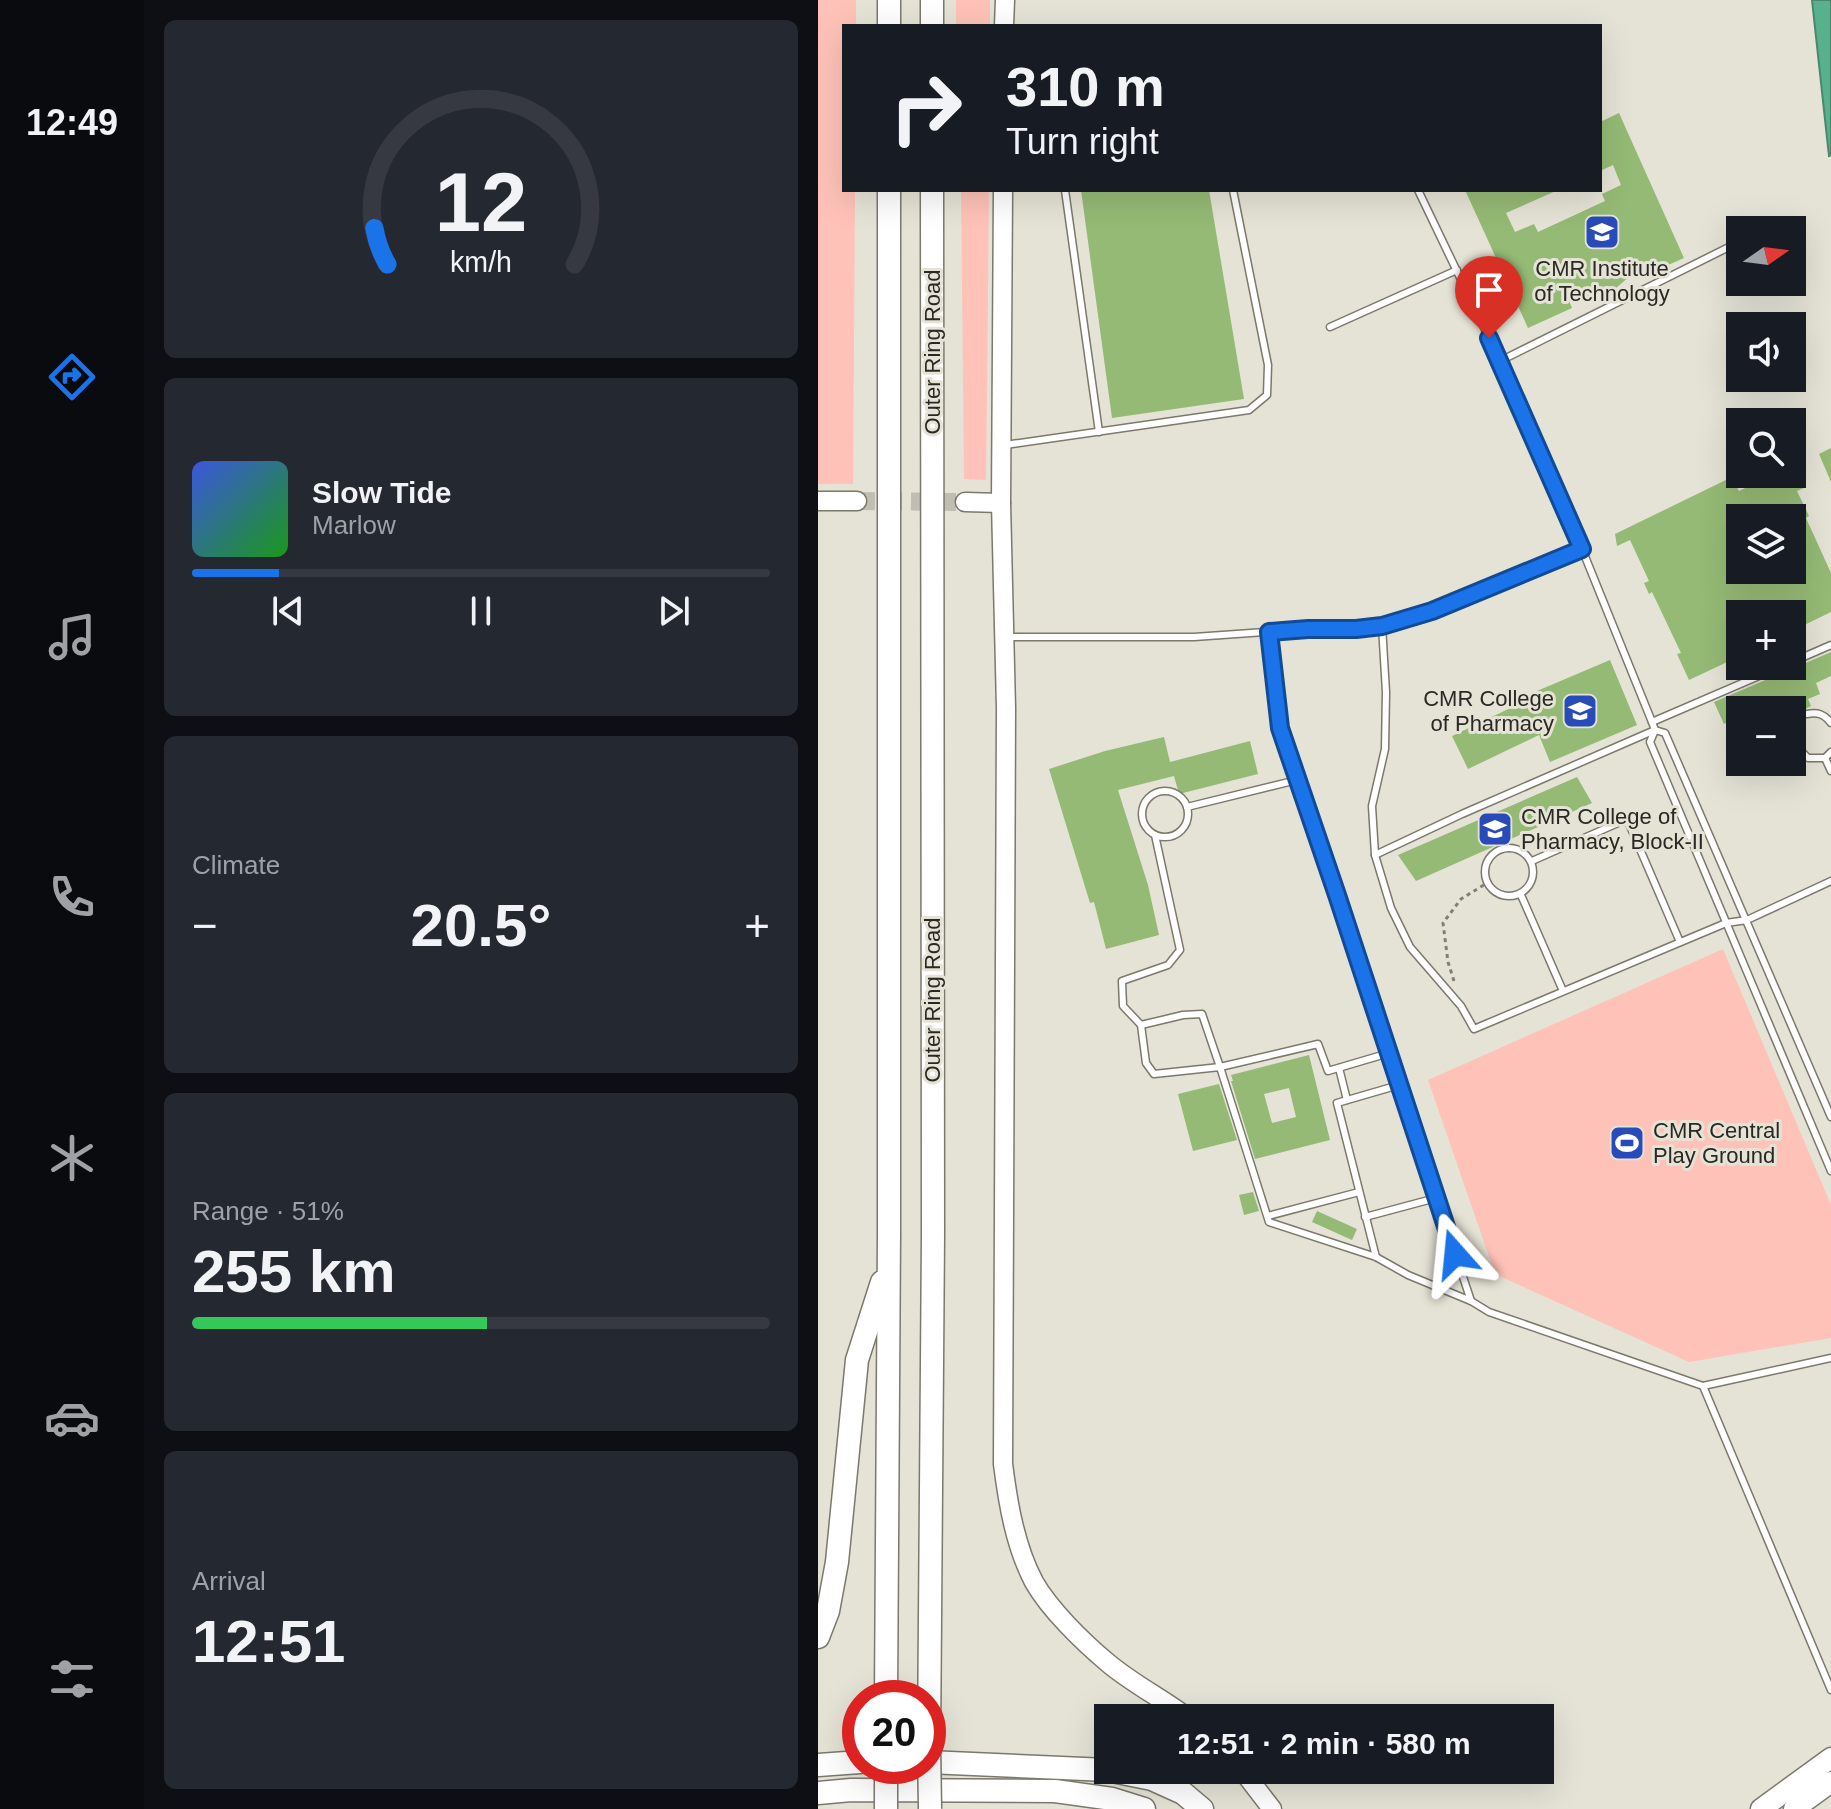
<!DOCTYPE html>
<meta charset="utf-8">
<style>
body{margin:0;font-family:Helvetica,sans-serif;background:#242831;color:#f1f3f6;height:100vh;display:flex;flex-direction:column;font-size:30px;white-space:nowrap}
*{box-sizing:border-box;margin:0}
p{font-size:26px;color:#9ea1a6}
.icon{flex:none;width:44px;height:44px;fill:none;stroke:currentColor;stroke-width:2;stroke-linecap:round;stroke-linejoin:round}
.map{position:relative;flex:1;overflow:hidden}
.sheet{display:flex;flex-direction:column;gap:20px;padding:20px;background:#0d0f14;width:674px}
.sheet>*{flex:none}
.guide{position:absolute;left:24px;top:24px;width:760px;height:168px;border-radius:0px;box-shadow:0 8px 32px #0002;background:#171b24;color:#f1f3f6;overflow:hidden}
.needle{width:52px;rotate:76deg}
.tools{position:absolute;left:908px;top:216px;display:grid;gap:16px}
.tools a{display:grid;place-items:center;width:80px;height:80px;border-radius:0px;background:#171b24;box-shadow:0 8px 32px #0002;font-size:40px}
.speed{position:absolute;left:24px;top:1680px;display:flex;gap:16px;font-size:40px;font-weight:700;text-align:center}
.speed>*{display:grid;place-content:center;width:104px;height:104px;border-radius:50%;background:#171b24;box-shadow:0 8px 32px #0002;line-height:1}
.speed .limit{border:12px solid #d22;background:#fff;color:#111}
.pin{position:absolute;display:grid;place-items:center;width:68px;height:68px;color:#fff;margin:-82px -34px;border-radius:50% 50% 50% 0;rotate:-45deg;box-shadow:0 0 8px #0007}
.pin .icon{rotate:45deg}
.me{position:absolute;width:88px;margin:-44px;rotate:342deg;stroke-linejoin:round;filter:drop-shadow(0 0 6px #0008)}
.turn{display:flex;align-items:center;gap:28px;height:168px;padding:0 32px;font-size:36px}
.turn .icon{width:104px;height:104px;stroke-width:2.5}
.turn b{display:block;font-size:56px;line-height:68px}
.big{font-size:60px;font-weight:700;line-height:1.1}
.sheet .card{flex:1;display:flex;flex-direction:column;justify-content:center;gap:12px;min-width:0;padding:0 28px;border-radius:12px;background:#242831}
.sheet .dial{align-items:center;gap:0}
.dial svg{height:208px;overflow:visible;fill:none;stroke:#363941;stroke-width:7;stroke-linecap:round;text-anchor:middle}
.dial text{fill:#f1f3f6;stroke:none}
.song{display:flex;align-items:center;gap:24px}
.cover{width:96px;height:96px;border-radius:12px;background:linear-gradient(135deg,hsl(230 70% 55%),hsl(120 70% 35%))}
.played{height:8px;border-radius:4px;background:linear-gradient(90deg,#1a73e8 15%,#363941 15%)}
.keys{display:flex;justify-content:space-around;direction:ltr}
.heat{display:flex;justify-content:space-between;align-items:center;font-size:44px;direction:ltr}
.charge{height:12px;border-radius:6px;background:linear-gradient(90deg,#34c759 51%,#363941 0)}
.trip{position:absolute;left:276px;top:1704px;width:460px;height:80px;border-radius:0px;background:#171b24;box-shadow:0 8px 32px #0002;font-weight:700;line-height:80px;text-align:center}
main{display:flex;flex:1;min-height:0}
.tabs{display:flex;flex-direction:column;width:144px;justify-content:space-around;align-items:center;background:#090b0e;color:#9ea1a6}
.tabs .icon{width:56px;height:56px}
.tabs .current{color:#1a73e8}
.tabs b{font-size:36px;color:#f1f3f6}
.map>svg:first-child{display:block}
</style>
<main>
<nav class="tabs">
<b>12:49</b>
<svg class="icon current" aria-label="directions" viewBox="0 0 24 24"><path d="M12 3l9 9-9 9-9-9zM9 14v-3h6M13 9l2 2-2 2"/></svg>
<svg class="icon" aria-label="music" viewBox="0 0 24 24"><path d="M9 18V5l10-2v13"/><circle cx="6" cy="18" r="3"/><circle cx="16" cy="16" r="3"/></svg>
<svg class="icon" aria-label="phone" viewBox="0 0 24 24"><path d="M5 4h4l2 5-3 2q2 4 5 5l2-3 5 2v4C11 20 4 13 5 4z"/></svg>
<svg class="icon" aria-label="climate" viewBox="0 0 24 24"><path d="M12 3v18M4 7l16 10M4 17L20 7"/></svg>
<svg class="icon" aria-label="car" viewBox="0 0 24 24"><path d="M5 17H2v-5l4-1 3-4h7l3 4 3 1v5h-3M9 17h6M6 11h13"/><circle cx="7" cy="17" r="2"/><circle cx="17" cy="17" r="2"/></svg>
<svg class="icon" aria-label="filters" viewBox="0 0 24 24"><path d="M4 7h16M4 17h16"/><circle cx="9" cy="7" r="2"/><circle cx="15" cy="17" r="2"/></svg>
</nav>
<section class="sheet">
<div class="card dial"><svg viewBox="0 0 100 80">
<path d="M14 69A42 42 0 1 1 86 69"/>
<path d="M14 69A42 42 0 0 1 9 55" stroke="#1a73e8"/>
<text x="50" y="56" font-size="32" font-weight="700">12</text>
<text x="50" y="72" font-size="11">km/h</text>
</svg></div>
<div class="card">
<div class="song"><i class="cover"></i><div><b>Slow Tide</b><p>Marlow</p></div></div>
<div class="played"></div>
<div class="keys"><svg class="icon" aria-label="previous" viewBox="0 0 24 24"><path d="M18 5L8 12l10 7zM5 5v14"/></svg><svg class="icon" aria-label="pause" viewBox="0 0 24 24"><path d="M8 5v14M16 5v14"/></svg><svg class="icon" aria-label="next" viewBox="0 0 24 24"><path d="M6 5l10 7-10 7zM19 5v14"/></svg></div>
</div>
<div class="card"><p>Climate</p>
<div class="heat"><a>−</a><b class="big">20.5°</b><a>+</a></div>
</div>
<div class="card"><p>Range · 51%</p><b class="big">255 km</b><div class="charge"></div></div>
<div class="card"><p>Arrival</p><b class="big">12:51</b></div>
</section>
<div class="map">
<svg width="1013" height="1809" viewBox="0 0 1013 1809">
<rect width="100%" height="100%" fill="#e5e3d5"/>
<g fill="#fec2b8">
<polygon points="0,0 38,0 38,26 26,26 26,190 37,190 35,484 0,484"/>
<rect x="138" y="0" width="34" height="26"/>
<polygon points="143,190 171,190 168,480 146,479"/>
<polygon points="905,949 1013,1205 1013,1338 871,1362 677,1274 610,1080"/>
</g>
<polygon fill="#57b18d" stroke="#4a886e" stroke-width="2" points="994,0 1013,0 1013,155 1011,156"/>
<g fill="#95ba75" fill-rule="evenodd">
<polygon points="801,113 866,258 821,278 818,271 791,294 751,301 754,308 710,328 647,190 740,190 688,213 697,232 716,224 720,232 787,201 784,194 803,185 795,165 782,171 782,122"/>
<polygon points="263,190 391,190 426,399 294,418"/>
<polygon points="1013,448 1013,482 1001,454"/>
<path d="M956,474h24l6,14 -7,3 12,25 -3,2 25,55v39l-39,19v-17h-52v42l-51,24 -12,-26 4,-1 -29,-61 -3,2 -5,-11 5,-2 -19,-41 -13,6 -2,-12 117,-57 7,14zM922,518h52v52h-52z"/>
<polygon points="1013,652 1013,676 998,683 1002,694 990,699 993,706 975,715 967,696 936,710 922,710 922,716 906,724 896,702 966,672 970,667 976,668"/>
<polygon points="792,660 819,725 732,762 721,735 650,769 634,736 707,701 705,697"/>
<polygon points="346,737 352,762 432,741 440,774 361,794 356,776 300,790 330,885 341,935 288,949 276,902 272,903 231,769 287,751"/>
<polygon points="759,777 774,803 598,881 580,855"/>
<path d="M491,1055l21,85 -75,19 -24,-78h2l-2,-6zM471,1088l7,29 -24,6 -8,-29z"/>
<polygon points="401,1084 419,1140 375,1151 360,1094"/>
<polygon points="435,1192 441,1211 426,1215 421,1195"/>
<polygon points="499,1211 539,1229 534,1240 494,1222"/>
</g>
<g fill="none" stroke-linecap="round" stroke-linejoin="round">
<polyline stroke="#c0beb2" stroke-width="18" stroke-dasharray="18 9" stroke-linecap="butt" points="39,501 147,502"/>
<defs>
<g id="service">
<polyline points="247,190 281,432"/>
<polyline points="600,190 682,361 764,549 834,722 837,730 832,742 1013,1171"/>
<polyline points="512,327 639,270"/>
<polyline points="682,361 909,248"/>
<polyline points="187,445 431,410 449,395 450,365 415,190"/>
<polyline points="564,626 568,692 567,749 554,806 557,855 573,908 592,947 643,1006 656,1029 908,923 929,920 1013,881"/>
<polyline points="451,632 462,728 526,917 653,1301 671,1312 885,1386"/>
<polyline points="190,637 376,637 490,629 538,629 564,626 614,611 764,549"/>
<polyline points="974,662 1013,645"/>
<path d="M989,714c11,-2 17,0 24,9"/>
<polyline points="834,722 964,666"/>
<path d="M978,724c-6,13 2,25 12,34h17l6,-6"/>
<polyline points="1007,758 1013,771"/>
<circle cx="347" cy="814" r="23"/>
<polyline points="369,807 479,780"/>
<polyline points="337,835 362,950 350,965 304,981 305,1006 323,1025 365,1015 384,1014 402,1067 500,1044 510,1071 571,1053"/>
<circle cx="691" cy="872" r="24"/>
<polyline points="557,855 644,814 837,730 847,733 1013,1117"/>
<polyline points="714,861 809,819 862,942"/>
<polyline points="703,895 745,991"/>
<polyline points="323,1025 328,1063 336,1074 402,1067 451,1222 558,1257 590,1275 653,1301"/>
<polyline points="521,1068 529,1100"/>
<polyline points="450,1216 541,1192"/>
<polyline points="547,1217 618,1198"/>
<polyline points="558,1257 519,1103 581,1085"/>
<polyline points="1013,1358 885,1386 1013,1690"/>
</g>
<g id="secondary">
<polyline points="186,26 187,0"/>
<path d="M185,190l-2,313 5,205 -3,756c5,39 12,82 31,118 16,28 49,60 74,81 25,21 55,36 80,55"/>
<polyline points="0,501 39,501"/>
<polyline points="147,502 183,503"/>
<polyline points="424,1770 454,1809"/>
</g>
<g id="trunk">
<polyline points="943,1809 1013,1758"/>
<polyline points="976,1809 1013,1782"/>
</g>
<g id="motorway">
<polyline points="71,0 71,26"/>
<polyline points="114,0 114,26"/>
<polyline points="0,1637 10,1611 19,1562 39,1360 64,1282"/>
<polyline points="68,1698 71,1234 71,190"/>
<polyline points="111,1745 115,1235 114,190"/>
<polyline points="110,1762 289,1770 334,1779 365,1793 384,1809"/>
<polyline points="0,1765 42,1762"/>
<polyline points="0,1793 33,1790 237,1791 294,1799 326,1809"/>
</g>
</defs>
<use href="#service" stroke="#7b786c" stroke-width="9"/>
<use href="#secondary" stroke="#7b786c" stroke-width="21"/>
<use href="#trunk" stroke="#7b786c" stroke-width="23"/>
<use href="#motorway" stroke="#7b786c" stroke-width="25"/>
<polyline stroke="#817f77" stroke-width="3" stroke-dasharray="4 4" stroke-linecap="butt" points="636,981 630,962 625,923 643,899 669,883"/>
<use href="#service" stroke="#fff" stroke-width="6"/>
<use href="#secondary" stroke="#fff" stroke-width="18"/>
<use href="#trunk" stroke="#fff" stroke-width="20"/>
<use href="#motorway" stroke="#fff" stroke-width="22"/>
<defs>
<g id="motorway-bridge">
<polyline points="111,1745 112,1809"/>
<polyline points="68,1766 68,1809"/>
</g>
</defs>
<use href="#motorway-bridge" stroke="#7b786c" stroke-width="25" stroke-linecap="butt"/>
<use href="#motorway-bridge" stroke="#fff" stroke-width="22"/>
</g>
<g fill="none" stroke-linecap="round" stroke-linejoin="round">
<defs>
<polyline id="route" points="637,1254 519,895 462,728 451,632 490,629 538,629 564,626 614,611 764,549 671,338"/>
</defs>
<use href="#route" stroke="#114b97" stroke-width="20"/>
<use href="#route" stroke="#1a73e8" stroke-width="14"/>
</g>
<defs>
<symbol id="university-square" viewBox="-11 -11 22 22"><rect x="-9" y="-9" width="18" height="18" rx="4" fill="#294ab9" stroke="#e5e3d5"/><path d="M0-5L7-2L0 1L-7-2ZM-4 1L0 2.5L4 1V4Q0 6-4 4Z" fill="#fff"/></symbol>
<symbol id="stadium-square" viewBox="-11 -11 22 22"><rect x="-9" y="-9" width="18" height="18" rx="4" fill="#294ab9" stroke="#e5e3d5"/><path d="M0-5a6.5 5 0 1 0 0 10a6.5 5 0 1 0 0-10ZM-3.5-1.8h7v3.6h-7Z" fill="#fff"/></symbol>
</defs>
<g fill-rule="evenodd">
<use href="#university-square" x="764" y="212" width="40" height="40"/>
<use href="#university-square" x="742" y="691" width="40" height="40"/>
<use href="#university-square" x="657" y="809" width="40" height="40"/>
<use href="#stadium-square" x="789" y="1123" width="40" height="40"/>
</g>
<g text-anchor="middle" stroke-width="6" stroke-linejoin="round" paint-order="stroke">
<g font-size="22" fill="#2a2824" stroke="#e5e3d5" text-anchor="start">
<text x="784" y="276" text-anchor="middle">CMR Institute<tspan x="784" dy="25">of Technology</tspan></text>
<text x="736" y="706" text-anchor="end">CMR College<tspan x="736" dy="25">of Pharmacy</tspan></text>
<text x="703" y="824">CMR College of<tspan x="703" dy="25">Pharmacy, Block-II</tspan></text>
<text x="835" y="1138">CMR Central<tspan x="835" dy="25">Play Ground</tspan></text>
</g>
<g font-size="22" fill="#2a2824" stroke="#e5e3d5">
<text transform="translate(114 352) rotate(-90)" y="8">Outer Ring Road</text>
<text transform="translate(114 1000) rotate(-90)" y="8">Outer Ring Road</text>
</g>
</g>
</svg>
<div class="tools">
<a><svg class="needle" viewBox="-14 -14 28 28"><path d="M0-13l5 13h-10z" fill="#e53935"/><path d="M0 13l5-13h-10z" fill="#9ea1a6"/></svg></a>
<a><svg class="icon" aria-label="sound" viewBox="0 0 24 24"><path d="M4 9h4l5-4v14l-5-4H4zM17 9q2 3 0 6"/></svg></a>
<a><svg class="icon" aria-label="search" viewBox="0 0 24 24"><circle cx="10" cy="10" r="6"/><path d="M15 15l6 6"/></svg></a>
<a><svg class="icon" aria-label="layers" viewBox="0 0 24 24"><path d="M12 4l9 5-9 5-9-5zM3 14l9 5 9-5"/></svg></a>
<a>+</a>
<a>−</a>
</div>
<div class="speed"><div class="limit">20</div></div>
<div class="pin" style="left:671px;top:338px;background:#d93025"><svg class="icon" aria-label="arrive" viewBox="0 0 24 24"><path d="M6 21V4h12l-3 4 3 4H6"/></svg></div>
<svg class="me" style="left:637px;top:1254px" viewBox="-20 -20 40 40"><path d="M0-17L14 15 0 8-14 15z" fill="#1a73e8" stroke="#fff" stroke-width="4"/></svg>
<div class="trip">12:51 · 2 min · 580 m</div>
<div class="guide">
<div class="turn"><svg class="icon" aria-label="right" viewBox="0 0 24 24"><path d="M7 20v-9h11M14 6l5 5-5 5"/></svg><div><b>310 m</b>Turn right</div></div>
</div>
</div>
</main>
